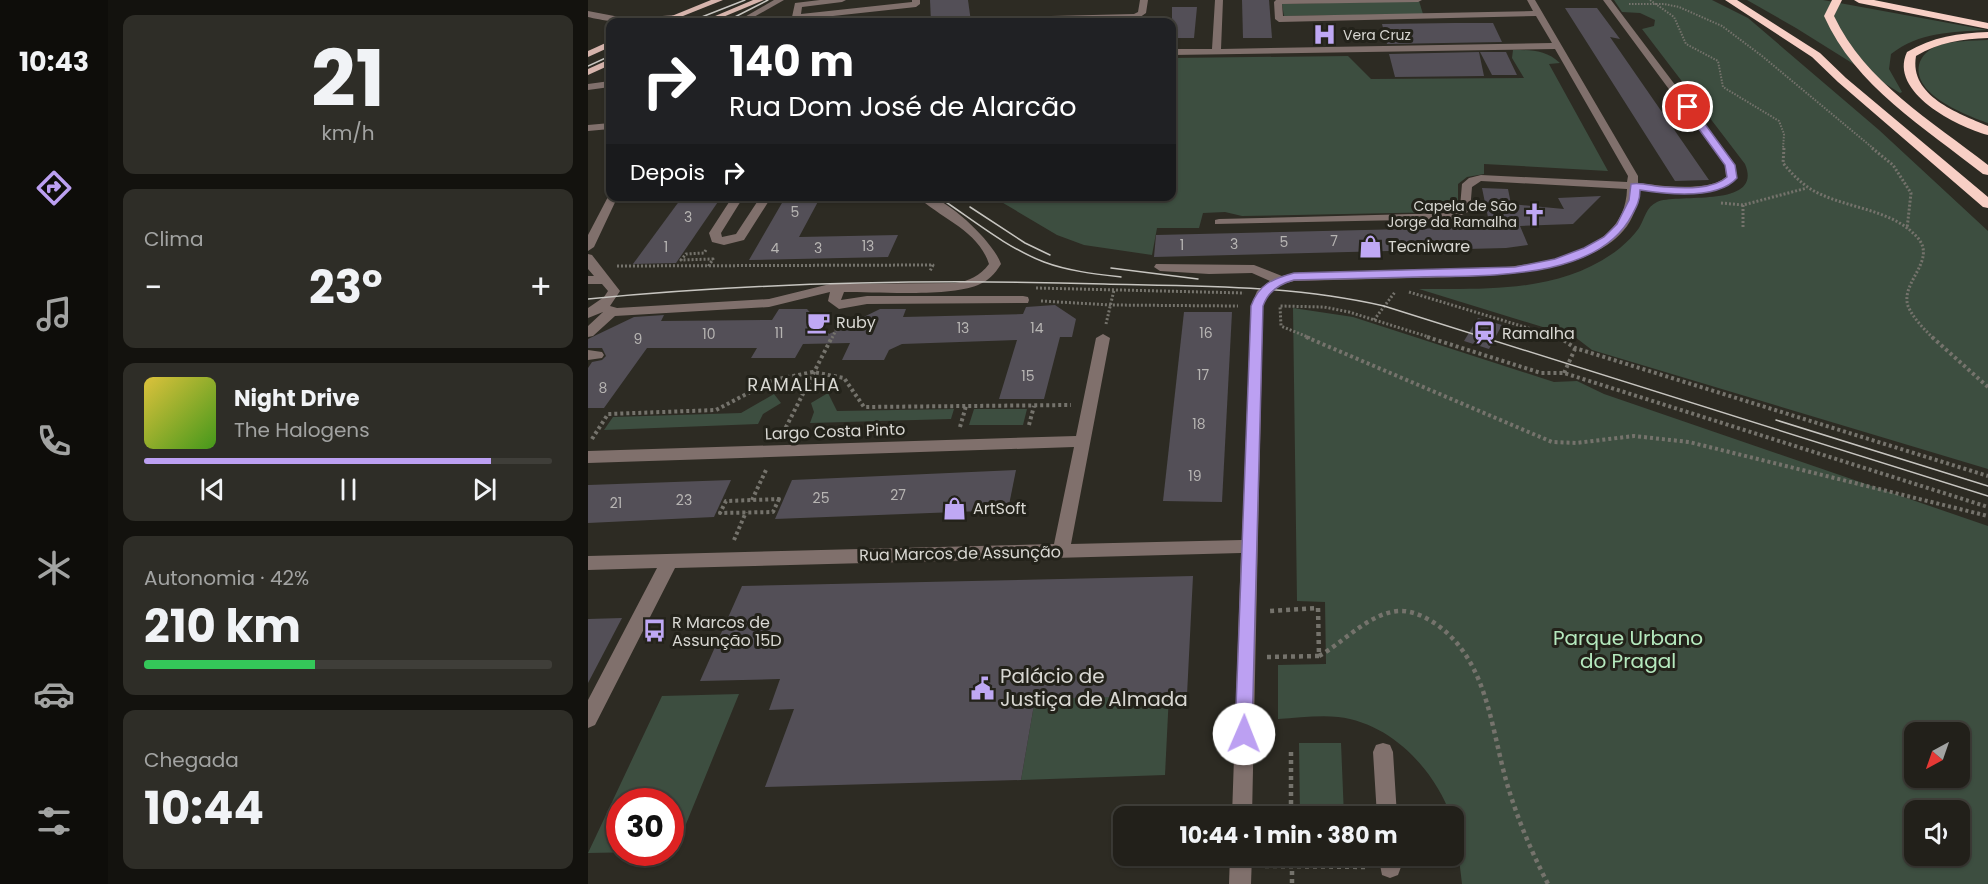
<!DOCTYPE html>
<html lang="pt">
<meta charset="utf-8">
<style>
body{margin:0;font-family:Poppins,sans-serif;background:#2e2d27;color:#f1f3f6;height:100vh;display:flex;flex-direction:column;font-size:22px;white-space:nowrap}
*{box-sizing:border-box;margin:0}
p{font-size:20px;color:#a2a3a2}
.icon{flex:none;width:33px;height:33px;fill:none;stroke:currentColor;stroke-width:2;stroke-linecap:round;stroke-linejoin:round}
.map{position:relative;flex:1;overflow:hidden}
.panel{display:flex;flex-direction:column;gap:15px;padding:15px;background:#13120e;width:480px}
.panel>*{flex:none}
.top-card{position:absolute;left:18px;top:18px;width:570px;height:183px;border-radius:12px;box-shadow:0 2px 4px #0004,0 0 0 2px #3f3e39;background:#202124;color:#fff;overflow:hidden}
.needle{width:39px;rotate:220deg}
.buttons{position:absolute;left:1316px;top:722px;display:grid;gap:12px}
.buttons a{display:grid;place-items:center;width:66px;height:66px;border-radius:12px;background:#22201a;box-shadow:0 2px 4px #0004,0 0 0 2px #3f3e39;font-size:30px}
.speed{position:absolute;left:18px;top:788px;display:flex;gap:12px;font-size:30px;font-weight:700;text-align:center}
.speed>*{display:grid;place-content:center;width:78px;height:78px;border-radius:50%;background:#22201a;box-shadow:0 2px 4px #0004,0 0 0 2px #3f3e39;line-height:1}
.speed .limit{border:9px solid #d22;background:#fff;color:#111}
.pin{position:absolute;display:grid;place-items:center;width:51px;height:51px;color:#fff;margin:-26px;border:3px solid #fff;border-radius:50%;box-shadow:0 2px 6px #0007}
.me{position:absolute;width:66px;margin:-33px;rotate:1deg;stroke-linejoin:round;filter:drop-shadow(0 0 4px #0008)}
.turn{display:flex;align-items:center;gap:21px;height:126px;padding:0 24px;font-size:27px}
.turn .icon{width:78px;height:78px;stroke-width:2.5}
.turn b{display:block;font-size:42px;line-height:51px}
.then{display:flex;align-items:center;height:57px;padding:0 24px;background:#0003;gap:12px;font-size:22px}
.big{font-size:45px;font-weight:700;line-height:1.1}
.panel .widget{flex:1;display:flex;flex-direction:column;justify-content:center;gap:9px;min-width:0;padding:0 21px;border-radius:12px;background:#2e2d27}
.panel .dial{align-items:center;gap:0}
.dial b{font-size:78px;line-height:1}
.song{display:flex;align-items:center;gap:18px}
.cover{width:72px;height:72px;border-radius:9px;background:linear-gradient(135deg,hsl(50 70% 55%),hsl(100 70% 35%))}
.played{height:6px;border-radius:3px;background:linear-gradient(90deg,#bca0f2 85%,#3f3e39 85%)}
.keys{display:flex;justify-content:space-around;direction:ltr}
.heat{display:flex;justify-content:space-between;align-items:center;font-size:33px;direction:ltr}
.charge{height:9px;border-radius:4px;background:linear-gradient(90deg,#34c759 42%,#3f3e39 0)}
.trip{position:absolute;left:525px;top:806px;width:351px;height:60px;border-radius:12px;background:#22201a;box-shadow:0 2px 4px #0004,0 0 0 2px #3f3e39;font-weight:700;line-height:60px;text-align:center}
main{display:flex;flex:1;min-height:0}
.tab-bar{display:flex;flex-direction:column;width:108px;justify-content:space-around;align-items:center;background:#0e0d0a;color:#a2a3a2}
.tab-bar .icon{width:42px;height:42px}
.tab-bar .active{color:#bca0f2}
.tab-bar b{font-size:27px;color:#f1f3f6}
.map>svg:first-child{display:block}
</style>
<main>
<nav class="tab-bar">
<b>10:43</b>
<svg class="icon active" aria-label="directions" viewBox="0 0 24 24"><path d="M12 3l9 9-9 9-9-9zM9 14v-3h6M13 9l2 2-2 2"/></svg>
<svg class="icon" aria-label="music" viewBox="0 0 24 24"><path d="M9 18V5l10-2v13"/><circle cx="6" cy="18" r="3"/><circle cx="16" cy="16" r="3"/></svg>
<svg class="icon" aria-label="phone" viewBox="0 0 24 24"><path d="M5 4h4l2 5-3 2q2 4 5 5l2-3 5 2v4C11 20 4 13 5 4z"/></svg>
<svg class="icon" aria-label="climate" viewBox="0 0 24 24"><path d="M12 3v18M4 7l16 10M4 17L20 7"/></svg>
<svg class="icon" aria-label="car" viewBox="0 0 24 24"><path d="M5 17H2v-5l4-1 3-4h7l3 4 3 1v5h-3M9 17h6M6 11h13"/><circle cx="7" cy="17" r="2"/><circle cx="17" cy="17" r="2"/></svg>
<svg class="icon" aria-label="filters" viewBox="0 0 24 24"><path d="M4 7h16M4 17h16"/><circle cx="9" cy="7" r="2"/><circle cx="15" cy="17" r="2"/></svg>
</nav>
<section class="panel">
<div class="widget dial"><b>21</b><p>km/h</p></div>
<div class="widget"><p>Clima</p>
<div class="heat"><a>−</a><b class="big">23°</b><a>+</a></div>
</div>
<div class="widget">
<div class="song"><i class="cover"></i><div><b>Night Drive</b><p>The Halogens</p></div></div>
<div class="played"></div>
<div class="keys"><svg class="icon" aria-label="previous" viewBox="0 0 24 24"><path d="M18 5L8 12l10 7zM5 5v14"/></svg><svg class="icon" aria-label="pause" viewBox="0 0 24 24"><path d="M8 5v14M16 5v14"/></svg><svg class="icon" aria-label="next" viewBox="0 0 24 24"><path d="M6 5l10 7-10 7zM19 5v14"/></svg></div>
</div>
<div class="widget"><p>Autonomia · 42%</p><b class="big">210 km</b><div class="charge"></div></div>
<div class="widget"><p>Chegada</p><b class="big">10:44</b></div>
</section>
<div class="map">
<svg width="1400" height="884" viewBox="0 0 1400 884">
<rect width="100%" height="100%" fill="#2d2b23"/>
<g fill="#3d4e40" fill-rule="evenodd">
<path d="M1026,0h98l36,18 131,112 109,101v238l-396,-119 -17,-13 -156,-48c69,0 144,4 201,-41 7,-6 14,-13 19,-20 6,-10 7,-21 18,-26 21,-9 107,7 88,-38l-103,-135 12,-3 1,-6 -15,-7 -18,-1z"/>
<path d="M1159,0h76l164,30c-35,2 -68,2 -96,24l-2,15 13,23 -2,1 -104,-65z"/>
<polygon points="831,1 835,14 696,16 694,4"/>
<path d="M1400,40v83c-22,-8 -75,-28 -69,-58 2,-9 10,-16 18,-19 16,-6 35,-5 51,-6z"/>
<path d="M925,50c18,0 33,0 47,13l-11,1 59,107 -124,-7v10l-17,3 -9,7v22l-13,6 -203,4 -17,-4 -22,1 -4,15h-42l-5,27 -68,-10 -27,-10 -64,-38 179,-1v-138l176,-2 23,23 153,-1 -12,-20z"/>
<path d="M705,308l60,9 201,65 23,-1 27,13 384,132v358h-526l-8,-68h-3c-17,-47 -60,-93 -113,-99 -19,-2 -41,1 -60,2v-54l48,-1 -1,-62 -28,-1zM1326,732h45v45h-45zM1326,810h45v45h-45z"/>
<polygon points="240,393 249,411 366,409 363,419 222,423 226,412 223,403"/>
<polygon points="186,394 193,403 175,414 170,424 16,430 25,417 153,413"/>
<polygon points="386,409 439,409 435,425 381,425"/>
<polygon points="151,694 87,851 83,851 82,801 32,801 32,852 52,852 0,853 74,696"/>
<polygon points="581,694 577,775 433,780 447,699"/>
<polygon points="711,743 753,743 756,816 712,816"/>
</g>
<g fill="#534f57">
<polygon points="342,0 380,0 383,22 343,22"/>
<polygon points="654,0 681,0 684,38 655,38"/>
<polygon points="584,7 609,7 606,38 584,38"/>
<polygon points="977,8 1009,8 1032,39 1022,37 1121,180 1087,181"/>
<polygon points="866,23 905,23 914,42 799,44 794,24"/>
<polygon points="891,52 896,76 807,77 801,54"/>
<polygon points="892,52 918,52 929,75 904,75"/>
<polygon points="894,188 920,189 923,204 976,209 970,198 1013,196 985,224 932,226 940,245 918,248 566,257 568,235 902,227"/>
<polygon points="95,196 134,196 88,263 45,264"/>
<polygon points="198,196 233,196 211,237 310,235 300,257 161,260"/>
<polygon points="467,305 488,319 484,337 472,337 456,399 411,399 429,340 314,344 301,350 296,360 254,360 262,343 215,344 207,358 163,358 169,348 59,348 16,408 0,408 0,368 4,362 14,360 18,356 14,348 0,348 0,339 46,317 76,315 73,321 184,320 191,309 219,309 241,334 292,309 318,309 315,317 435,314 438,307"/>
<polygon points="596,312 644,312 634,502 575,501"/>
<polygon points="890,318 914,325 901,349 876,341"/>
<polygon points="428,470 420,510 187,519 204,480"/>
<polygon points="143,480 126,517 0,523 0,485"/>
<polygon points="605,576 599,695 447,699 433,780 177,787 206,709 181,710 192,679 112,681 154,586"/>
<polygon points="34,618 0,683 0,619"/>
</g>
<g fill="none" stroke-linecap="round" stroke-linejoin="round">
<g stroke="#75736c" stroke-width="2" stroke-dasharray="1.5 1.5" stroke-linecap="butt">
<polyline points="1062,0 1086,17 1098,44 1130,61 1135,87 1191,121 1196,134 1195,149"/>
<polyline points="1041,4 1076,4 1091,7 1134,26 1174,56 1286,149"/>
</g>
<g stroke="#75736c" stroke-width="3" stroke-dasharray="2 2" stroke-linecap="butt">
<path d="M1196,148l-1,15c8,10 16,18 26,25 33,21 81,19 108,49 21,23 -17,45 -9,69 5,12 16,23 25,32"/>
<polyline points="1284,148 1305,165 1323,193 1319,229"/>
<polyline points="1133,203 1155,205 1219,188"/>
<polyline points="1155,205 1155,229"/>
<polyline points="118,250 116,253 98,254 93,260 125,259 120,267"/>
<polyline points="29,266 345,265 342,271"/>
<polyline points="448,288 656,293"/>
<polyline points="821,292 973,338"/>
<polyline points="453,301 523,305 650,306"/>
<polyline points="786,320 807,292"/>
<polyline points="518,324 526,290"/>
<polyline points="244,338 253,320"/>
<polyline points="722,338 693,326 692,306 736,307 761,312 844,338"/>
</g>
<g stroke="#75736c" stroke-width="4" stroke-dasharray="3 3" stroke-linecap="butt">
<polyline points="718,337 964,442 988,443 1046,436 1101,442 1400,516"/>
<polyline points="839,337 953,373 976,373 1400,507"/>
<polyline points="971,337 987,348 1400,476"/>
<polyline points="1344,337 1400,387"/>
<polyline points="976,373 987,349"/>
<polyline points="441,425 446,406"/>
<polyline points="372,427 378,406"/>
<polyline points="195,433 244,337"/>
<polyline points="4,439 20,414 128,410 185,380 225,372 256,378 276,407 483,405"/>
<polygon points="191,499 185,512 132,513 138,501"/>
<polyline points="164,500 178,470"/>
<polyline points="146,540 158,512"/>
</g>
<g stroke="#75736c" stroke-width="4.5" stroke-dasharray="4 4" stroke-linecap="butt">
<path d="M731,656c25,-14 49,-42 79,-45 15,-1 30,7 42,16 49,38 51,104 68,160 10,33 24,66 40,97"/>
<polyline points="679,657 731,656 730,608 682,611"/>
<polyline points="703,752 703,816"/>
<polyline points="704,855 704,884"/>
<polyline points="677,866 780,867"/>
</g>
<g fill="#80706c" fill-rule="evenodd">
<polygon points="186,0 196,0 157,22 148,22"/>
<polygon points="232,0 258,0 254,2 214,7 213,14 324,2 324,0 332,0 332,4 328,7 208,20 204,17 207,3"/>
<polygon points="552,0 560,0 558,13 548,20 463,22 459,19 463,16 546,14 550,12"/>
<path d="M627,0h8l-2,49 331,-6 -16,-27 -257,6 -4,-3 -1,-17 2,-2h146l-4,2 -136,2 1,12 250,-5 -6,-11h8l103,176v7c23,3 71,9 88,-6l-1,-12 -122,-165h8l123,163 3,15c-18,22 -72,15 -99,12 0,91 -163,86 -225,88 -40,1 -79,2 -119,3 -15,4 -26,9 -31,25l-11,510h-20l9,-263 -566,15 -80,157 -7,3v-28l69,-132 -69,2v-14l466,-12 20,-97 -486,16v-12l488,-15 20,-98 7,-4 7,4 -39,206 171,-4 9,-234 6,-15 13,-10 -18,-8 -43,1 -49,-3 -6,-4 2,-3 98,1 28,11 12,-3c41,-1 82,-2 124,-3 59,-1 207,5 209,-81l-146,-8 -9,6 -2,24 -17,8 -238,5v-4l4,-1 232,-6 9,-6 2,-23 7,-6 12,-3 146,7 1,-6 -73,-127 -383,6v-6h40z"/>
<path d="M0,11l42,8 43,-4 4,3c-17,11 -69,4 -89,-1z"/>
<polygon points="22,81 22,87 0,90 0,84"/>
<polygon points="22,123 22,129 0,131 0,125"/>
<polygon points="22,193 22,196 30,196 6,247 0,251 0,235"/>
<polygon points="145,196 156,196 133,233 134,237 148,234 173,196 184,196 156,240 136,245 124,242 121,233"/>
<path d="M329,196c4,0 10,-1 14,1 21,6 63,46 70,67 -6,10 -13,17 -23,21 -30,12 -100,7 -134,7l-3,8 26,-4h156l5,1 1,3 -1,3 -161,1 -28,5 -11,-8 2,-9 -61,15 -154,9 -22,20 -5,1v-11l15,-14 -15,6v-10l16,-11 4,-6 -6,-7h-14v-8h6l-6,-7v-15l4,1 28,36 -10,15 7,2 152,-9 61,-15 125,-1c14,-2 25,-7 34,-19 -11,-34 -48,-45 -72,-68z"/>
<polygon points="0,350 14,352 16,355 14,358 0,360"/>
<polygon points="795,743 802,745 805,752 809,816 789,816 785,752 788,745"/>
<polygon points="642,855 664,855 663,884 641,884"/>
<polygon points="790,855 812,855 813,867 810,875 802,878 794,875"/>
</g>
<g fill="#d6b4ac" fill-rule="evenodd">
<polygon points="123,0 135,0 80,22 69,22"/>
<polygon points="165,0 176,0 123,22 113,22"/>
<polygon points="22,41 22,47 0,57 0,51"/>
<polygon points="22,59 22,65 0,75 0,69"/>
</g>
<g fill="#f8cfc5" fill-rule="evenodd">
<polygon points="1137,0 1149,0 1232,53 1258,78 1400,197 1400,208 1395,207 1250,82 1224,57"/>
<path d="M1244,0h10l-8,16c31,66 98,105 154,149v10l-5,-1c-58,-46 -128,-88 -159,-158z"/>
<polygon points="1266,0 1286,0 1400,23 1400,29 1271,3"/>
<path d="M1400,32v6c-26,1 -49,4 -72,18 -7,40 42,57 72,70v9c-31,-8 -100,-43 -81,-83 25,-15 52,-19 81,-20z"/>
</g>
<g stroke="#c7c5c0" stroke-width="1.5">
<polyline points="101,22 157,0"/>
<polyline points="137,22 180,0"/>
<polyline points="0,66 22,56"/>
<path d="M349,196c35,23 68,51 107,66 24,9 51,12 77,15"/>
<polyline points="382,207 437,243 462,255"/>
<polyline points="523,268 610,279"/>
<path d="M0,299c172,-17 344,-20 516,-15 94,2 188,1 280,22l604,190"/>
<polyline points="1188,420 1400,486"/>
</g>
</g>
<path fill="#bca0f2" stroke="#7a689d" stroke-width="1.5" d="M1100,104l3,1 44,60 2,13c-19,22 -71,16 -97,12 0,10 -3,16 -8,25 -35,67 -150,60 -215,62 -41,1 -82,2 -123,3 -15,4 -26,11 -31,26l-11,428 -2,6 -6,3 -7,-3 -2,-6 16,-428c8,-22 21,-27 43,-33l221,-6 40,-8 29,-11 20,-11 13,-13 12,-24 2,-16c12,-2 23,3 34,3 18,1 48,3 62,-10l-2,-12 -42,-58z"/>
<defs>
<symbol id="hospital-bare" viewBox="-9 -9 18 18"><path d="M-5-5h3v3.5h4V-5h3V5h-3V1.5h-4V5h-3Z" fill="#bfa8f4" stroke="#23221a" stroke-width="2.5" paint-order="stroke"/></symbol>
<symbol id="church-bare" viewBox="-9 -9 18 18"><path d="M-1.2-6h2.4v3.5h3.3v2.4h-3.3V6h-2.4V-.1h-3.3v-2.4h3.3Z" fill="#bfa8f4" stroke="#23221a" stroke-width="2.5" paint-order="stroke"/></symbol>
<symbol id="shop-bare" viewBox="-9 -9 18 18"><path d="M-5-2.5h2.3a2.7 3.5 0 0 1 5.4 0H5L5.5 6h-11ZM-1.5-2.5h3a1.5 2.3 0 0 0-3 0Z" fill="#bfa8f4" stroke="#23221a" stroke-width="2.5" paint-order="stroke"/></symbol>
<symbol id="cafe-bare" viewBox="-9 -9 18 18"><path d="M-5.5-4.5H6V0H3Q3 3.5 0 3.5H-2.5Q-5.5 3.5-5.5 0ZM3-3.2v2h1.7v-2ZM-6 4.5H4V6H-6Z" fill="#bfa8f4" stroke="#23221a" stroke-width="2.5" paint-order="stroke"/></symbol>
<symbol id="station-bare" viewBox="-9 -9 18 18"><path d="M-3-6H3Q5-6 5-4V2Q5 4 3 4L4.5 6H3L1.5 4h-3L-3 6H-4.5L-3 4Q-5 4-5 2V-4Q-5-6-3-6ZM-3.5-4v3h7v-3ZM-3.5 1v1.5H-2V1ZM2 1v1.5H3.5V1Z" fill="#bfa8f4" stroke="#23221a" stroke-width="2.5" paint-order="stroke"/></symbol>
<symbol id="bus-bare" viewBox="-9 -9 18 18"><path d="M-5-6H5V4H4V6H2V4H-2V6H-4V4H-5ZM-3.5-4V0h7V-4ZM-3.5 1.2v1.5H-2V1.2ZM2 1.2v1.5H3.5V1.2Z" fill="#bfa8f4" stroke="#23221a" stroke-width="2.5" paint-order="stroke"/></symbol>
<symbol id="civic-bare" viewBox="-9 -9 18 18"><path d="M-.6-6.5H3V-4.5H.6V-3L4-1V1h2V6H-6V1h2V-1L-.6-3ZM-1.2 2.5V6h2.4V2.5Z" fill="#bfa8f4" stroke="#23221a" stroke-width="2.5" paint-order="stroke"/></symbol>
</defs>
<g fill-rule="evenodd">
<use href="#hospital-bare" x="720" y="18" width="33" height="33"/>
<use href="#church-bare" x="930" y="198" width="33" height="33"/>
<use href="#shop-bare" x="766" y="230" width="33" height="33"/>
<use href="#cafe-bare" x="214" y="306" width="33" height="33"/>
<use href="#station-bare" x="880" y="316" width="33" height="33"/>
<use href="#shop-bare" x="350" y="492" width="33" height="33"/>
<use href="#bus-bare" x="50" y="614" width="33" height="33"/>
<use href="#civic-bare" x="378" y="672" width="33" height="33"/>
</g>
<g text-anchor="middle" stroke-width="6" stroke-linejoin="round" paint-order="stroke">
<g font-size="14" fill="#d8d7d2" stroke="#23221a" text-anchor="start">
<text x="755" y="40">Vera Cruz</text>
<text x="929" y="211" text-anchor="end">Capela de São<tspan x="929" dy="16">Jorge da Ramalha</tspan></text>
</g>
<g font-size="14" fill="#b7b5b3">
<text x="207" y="217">5</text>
<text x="100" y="222">3</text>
<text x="746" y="246">7</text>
<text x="696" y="247">5</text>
<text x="646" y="249">3</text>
<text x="594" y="250">1</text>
<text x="280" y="251">13</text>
<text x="78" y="252">1</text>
<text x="187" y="253">4</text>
<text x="230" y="253">3</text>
<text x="375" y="333">13</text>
<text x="449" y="333">14</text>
<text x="191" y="338">11</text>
<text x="618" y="338">16</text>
<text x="121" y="339">10</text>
<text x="50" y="344">9</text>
<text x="615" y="380">17</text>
<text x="440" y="381">15</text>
<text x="15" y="393">8</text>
<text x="611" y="429">18</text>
<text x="607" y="481">19</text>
<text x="310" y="500">27</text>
<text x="233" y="503">25</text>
<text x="96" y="505">23</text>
<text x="28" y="508">21</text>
</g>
<g font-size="16" fill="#d8d7d2" stroke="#23221a" text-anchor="start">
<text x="800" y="252">Tecniware</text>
<text x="248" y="328">Ruby</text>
<text x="914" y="339">Ramalha</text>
<text x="385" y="514">ArtSoft</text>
<text x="84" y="628">R Marcos de<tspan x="84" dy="18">Assunção 15D</tspan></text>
</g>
<g font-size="16" fill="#d8d7d2" stroke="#23221a">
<text transform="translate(247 431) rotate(-2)" y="6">Largo Costa Pinto</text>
<text transform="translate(372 553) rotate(-1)" y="6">Rua Marcos de Assunção</text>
</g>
<g font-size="18" letter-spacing="1.5" fill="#d8d7d2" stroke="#23221a">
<text x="206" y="391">RAMALHA</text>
</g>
<g font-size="20" fill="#b5e9be" stroke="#23221a">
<text x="1040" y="645">Parque Urbano<tspan x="1040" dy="23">do Pragal</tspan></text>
</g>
<g font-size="20" fill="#d8d7d2" stroke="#23221a" text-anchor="start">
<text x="412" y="683">Palácio de<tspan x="412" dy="23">Justiça de Almada</tspan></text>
</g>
</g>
</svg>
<div class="buttons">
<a><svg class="needle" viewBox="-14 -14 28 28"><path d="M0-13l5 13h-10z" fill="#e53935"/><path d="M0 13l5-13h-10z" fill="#a2a3a2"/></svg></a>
<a><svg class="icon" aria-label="sound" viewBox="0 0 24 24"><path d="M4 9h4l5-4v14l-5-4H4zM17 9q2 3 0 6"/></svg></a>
</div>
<div class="speed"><div class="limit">30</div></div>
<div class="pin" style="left:1100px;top:107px;background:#d93025"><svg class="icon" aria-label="arrive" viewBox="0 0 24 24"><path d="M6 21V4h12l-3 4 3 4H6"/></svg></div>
<svg class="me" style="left:656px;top:734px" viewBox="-20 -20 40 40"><circle r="19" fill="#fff"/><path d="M0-13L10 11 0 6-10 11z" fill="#bca0f2"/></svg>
<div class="trip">10:44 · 1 min · 380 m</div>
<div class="top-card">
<div class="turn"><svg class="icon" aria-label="right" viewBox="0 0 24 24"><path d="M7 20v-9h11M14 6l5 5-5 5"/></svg><div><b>140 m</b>Rua Dom José de Alarcão</div></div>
<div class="then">Depois<svg class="icon" aria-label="right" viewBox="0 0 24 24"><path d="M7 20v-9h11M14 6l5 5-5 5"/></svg></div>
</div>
</div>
</main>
